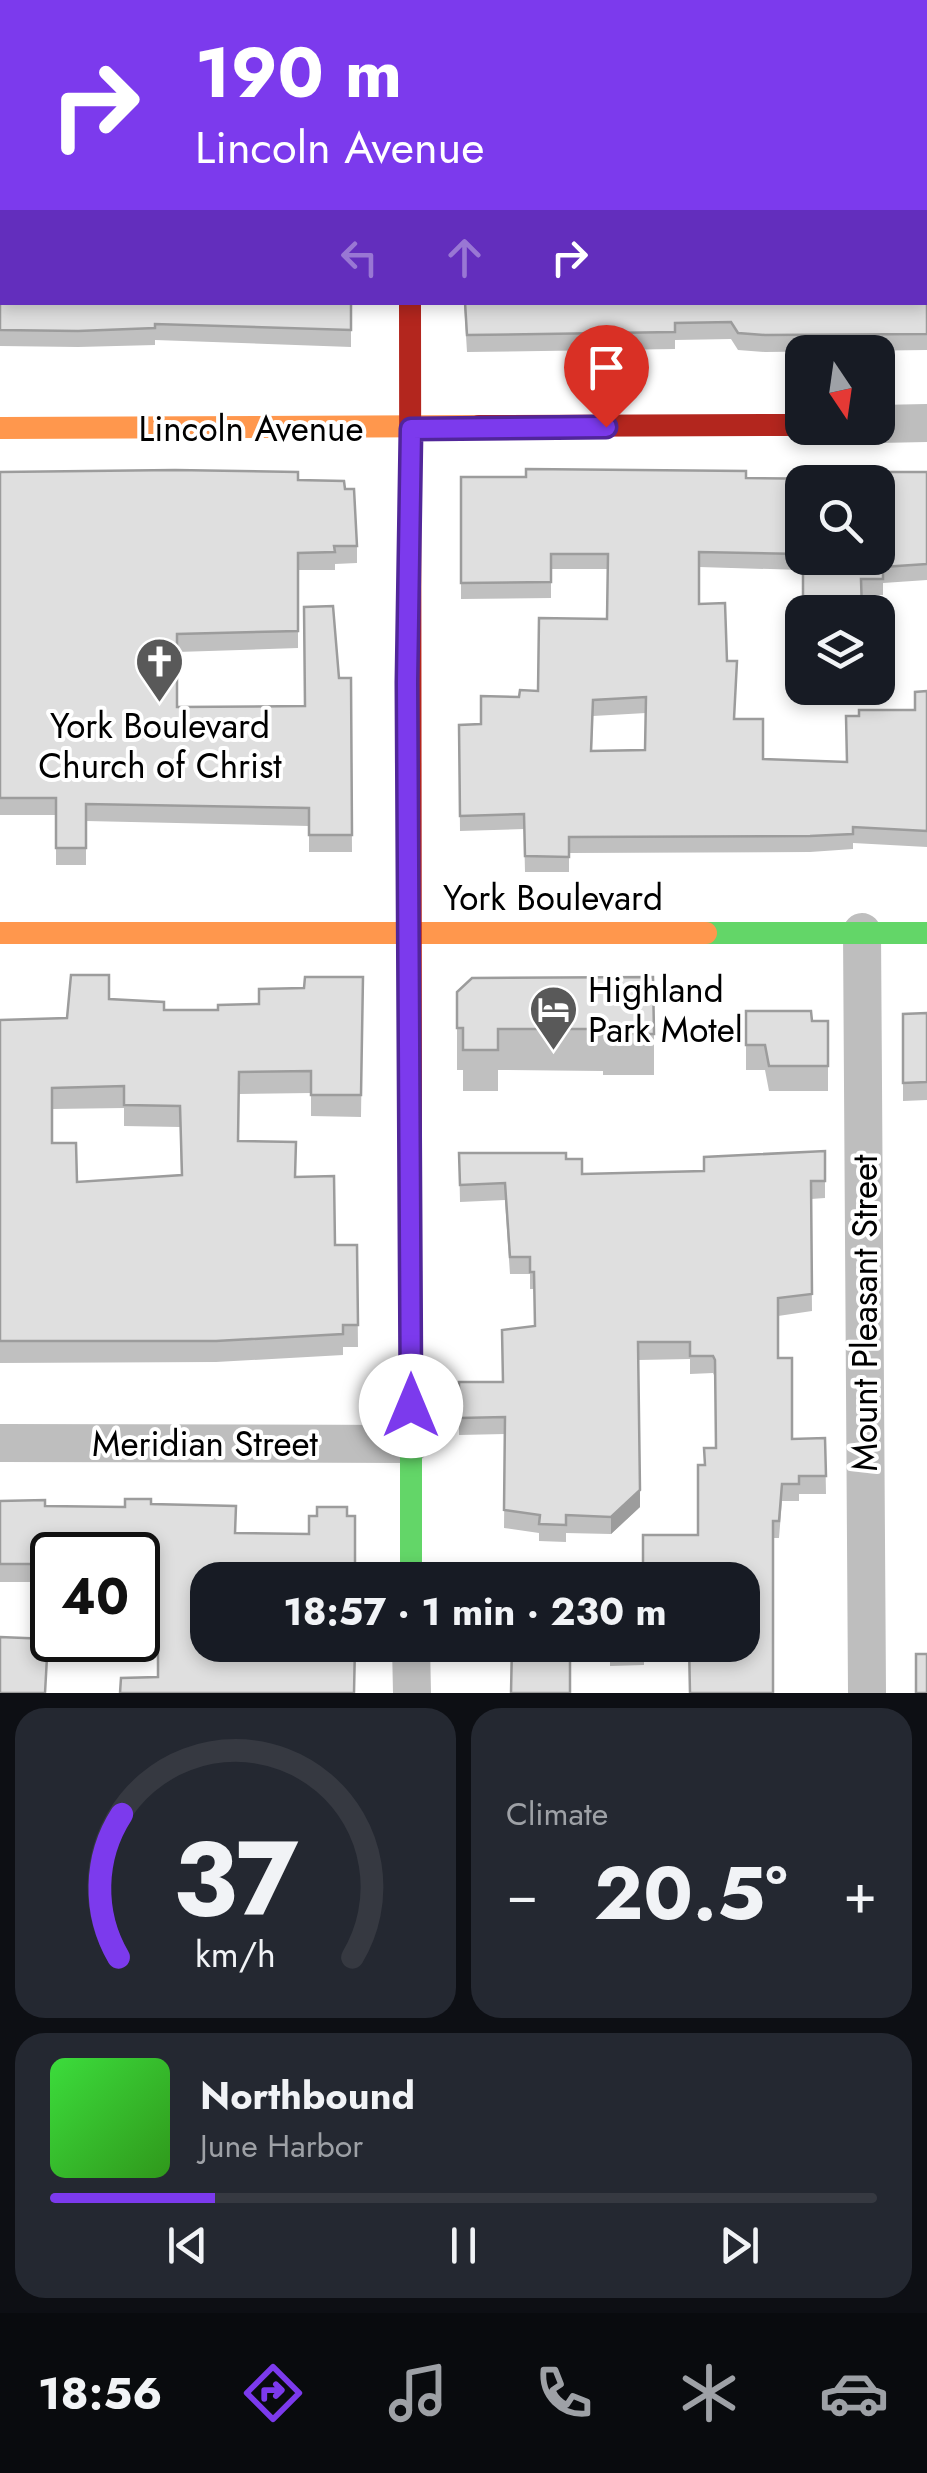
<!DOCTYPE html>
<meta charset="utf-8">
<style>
body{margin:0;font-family:Jost,sans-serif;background:#242831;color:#f1f3f6;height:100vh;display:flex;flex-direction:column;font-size:38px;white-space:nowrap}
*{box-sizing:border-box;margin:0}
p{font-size:32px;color:#9ea1a6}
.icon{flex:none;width:55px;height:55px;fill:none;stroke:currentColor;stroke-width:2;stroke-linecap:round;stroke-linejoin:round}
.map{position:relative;height:1693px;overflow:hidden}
.panel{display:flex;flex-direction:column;gap:15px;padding:15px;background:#0d0f14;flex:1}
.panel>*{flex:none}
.top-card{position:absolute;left:0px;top:0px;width:928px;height:305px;box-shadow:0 5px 15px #0003;background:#7c3aed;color:#fff;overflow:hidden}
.needle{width:65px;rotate:167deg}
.controls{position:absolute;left:785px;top:335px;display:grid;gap:20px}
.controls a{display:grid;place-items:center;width:110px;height:110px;border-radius:20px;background:#171b24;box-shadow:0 5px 15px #0003;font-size:50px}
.speed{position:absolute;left:30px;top:1532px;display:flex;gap:20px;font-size:50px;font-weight:700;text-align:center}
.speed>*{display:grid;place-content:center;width:130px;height:130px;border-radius:50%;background:#171b24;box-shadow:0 5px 15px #0003;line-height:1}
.speed .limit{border:5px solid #111;border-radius:15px;background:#fff;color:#111}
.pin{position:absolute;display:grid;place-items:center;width:85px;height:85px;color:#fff;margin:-102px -42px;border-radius:50% 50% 50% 0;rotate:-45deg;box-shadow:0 0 10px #0007}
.pin .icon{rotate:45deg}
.me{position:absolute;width:110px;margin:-55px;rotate:0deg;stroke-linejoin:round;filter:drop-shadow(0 0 8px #0008)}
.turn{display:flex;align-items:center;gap:35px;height:210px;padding:0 30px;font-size:45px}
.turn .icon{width:130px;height:130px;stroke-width:2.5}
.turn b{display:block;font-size:70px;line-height:85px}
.lanes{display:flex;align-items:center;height:95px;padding:0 30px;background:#0003;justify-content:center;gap:50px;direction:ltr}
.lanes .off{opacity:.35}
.big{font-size:75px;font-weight:700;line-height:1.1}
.panel .tile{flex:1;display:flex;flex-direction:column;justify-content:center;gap:15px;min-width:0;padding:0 35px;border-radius:30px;background:#242831}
.panel .dial{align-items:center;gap:0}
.dial svg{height:260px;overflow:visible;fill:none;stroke:#363941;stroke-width:7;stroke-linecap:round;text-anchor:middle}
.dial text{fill:#f1f3f6;stroke:none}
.song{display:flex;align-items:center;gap:30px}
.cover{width:120px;height:120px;border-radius:15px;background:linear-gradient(135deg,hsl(120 70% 55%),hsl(110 70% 35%))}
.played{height:10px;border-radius:5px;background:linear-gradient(90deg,#7c3aed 20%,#363941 20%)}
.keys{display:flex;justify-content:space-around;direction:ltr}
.heat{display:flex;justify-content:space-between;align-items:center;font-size:55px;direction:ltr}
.panel .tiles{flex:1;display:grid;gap:15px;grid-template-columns:1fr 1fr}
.tile:last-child{grid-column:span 2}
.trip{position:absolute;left:190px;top:1562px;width:570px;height:100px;border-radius:30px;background:#171b24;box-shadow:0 5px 15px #0003;font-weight:700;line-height:100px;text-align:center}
.dock{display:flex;height:160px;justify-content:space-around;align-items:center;background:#090b0e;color:#9ea1a6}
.dock .icon{width:70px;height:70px}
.dock .current{color:#7c3aed}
.dock b{font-size:45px;color:#f1f3f6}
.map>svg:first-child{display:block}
</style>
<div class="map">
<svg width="927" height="1693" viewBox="0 0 927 1693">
<rect width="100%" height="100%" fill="#fff"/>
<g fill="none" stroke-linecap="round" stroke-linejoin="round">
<g stroke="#bebebe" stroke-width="38">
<polyline points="411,2 411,0"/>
<polyline points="878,424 927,423"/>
<polyline points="862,932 867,1693"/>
<polyline points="0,1443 410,1444"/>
<polyline points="411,1645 412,1693"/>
</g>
<g stroke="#63d668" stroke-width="22">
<polyline points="706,933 927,933"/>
<polyline points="411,1130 411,1580"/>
</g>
<g stroke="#ff974d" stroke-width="22">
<polyline points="0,428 479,426"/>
<polyline points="0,933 706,933"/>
</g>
<g stroke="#b3261e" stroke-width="22">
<polyline points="410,302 411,1130"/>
<polyline points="479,426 802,425"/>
</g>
</g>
<g fill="#c0c0c0" fill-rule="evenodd">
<polygon points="0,0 2,2 2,57 0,57"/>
<polygon points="927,0 927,55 925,55 925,2"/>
<rect x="925" y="169" width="2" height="47"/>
<polygon points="0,200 2,302 351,302 351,347 155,340 155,345 78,347 0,346"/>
<polygon points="927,255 927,350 765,352 738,350 731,339 675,340 675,349 467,352 464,302 925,302"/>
<polygon points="0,472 298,480 345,489 357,546 357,563 335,564 335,570 298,570 298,648 177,652 177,707 305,706 339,678 351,678 352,852 309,852 309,826 86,821 86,865 56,865 56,815 0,815"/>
<path d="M927,472v108l-44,3v12h-22l1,17h-59v-42l-104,-3v37l28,57 10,16 -3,42 29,40 83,3 13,-46 56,-6 12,-19v156l-74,-4v6l-43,3 -241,1v19h-44l-1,-43 -64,2 -1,-106 22,-1 38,-27 19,-6 69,-72 1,-50h-57v29l-90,1v-122l378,2zM646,713l-1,37 -53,1 1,-35z"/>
<path d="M363,977l-2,140 -50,-1v-23l-72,1 -1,47 57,36 40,68h22l1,102h-15v8l-127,7 -216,1v-343l67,-2 42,-19 55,11h54l41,-6 45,-16zM124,1108v18l56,1 1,48 -104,7 -25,-39v-34z"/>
<polygon points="457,992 654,1034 654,1075 603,1075 603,1071 498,1070 498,1091 463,1091 463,1070 457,1070"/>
<polygon points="746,1011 812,1021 828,1021 828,1091 769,1091 765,1070 746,1070"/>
<polygon points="927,1013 927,1100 903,1101 903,1014"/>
<polygon points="825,1151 825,1198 811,1199 812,1311 778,1316 778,1358 792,1439 825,1438 826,1494 799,1494 799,1501 782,1501 779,1538 773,1538 742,1645 742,1580 643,1580 643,1535 698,1535 705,1465 716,1448 715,1377 713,1373 690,1374 690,1359 638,1360 640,1507 611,1534 566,1533 566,1542 539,1541 539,1533 504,1528 505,1434 459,1435 459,1382 503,1382 535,1326 534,1289 530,1289 530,1274 510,1274 505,1200 460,1202 459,1153 566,1159 582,1174 704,1171"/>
<polygon points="0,1501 45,1506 125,1507 151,1504 236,1533 309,1534 347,1516 355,1516 355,1580 208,1580 158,1677 158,1644 71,1645 71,1640 138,1640 138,1555 52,1555 52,1582 0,1582"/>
<polygon points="610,1645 644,1645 644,1665 610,1666"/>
</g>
<polygon fill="#9c9c9c" points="640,1490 640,1507 611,1534 611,1517"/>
<g fill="#dfdfdf" stroke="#9c9c9c" stroke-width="2.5" fill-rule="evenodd">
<polygon points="0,0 47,0 47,2 2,2 2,39 0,39"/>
<rect x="134" y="0" width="216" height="2"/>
<polygon points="468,0 927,0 927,38 925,38 925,2 468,2"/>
<rect x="925" y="169" width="2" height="31"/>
<polygon points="0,200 2,200 2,302 351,302 351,330 155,324 155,328 78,331 0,330"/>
<polygon points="925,255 927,255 927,334 765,335 738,333 731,322 675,323 675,332 467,335 465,302 925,302"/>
<path d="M526,469l220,2v7l93,1v-7h88v92l-44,3v12h-22l1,33h-34v-15h-25v-39h75v-76h-76v72l-103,-2v52l26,-1 2,58h10l-3,58h29v40l84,3 -1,-46h13v-6h56v-18l12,-1v140l-74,-4v7l-43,2 -241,1v20l-44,-1 -1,-42 -64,2 -1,-91 22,-1v-28l38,1 1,-7 18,1 1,-73 68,1 1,-65h-57v28l-90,1v-106h65zM646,697l-1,53 -54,1 2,-51z"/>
<polygon points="175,470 298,472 298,480 344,481 345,489 354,489 357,546 334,546 335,552 298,553 298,631 177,634 177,707 305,706 304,607 333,606 339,678 351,678 352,835 309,835 309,808 86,804 86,848 56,848 56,798 0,798 0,472"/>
<path d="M71,975h38v24l55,3v8h54v-5l41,-1v-15l45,-1 1,-11h58l-2,118h-50v-24l-72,1 -1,69 58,1 -1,35 39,-1 1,69h22l1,80h-15v9l-127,7h-216v-321l67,-2zM124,1086v19l56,1 2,69 -105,7 -1,-39h-24v-55z"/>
<polygon points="653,977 654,1034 603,1034 603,1029 498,1029 498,1050 463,1050 463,1028 457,1028 457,992 472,978"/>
<polygon points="746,1011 811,1011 812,1021 828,1021 828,1066 769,1066 765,1045 746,1045"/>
<polygon points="927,1013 927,1082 903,1083 903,1014"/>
<polygon points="825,1151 825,1181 811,1181 812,1294 778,1298 778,1358 792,1358 792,1439 825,1438 826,1476 799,1476 799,1484 782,1484 779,1521 773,1521 773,1693 690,1693 689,1645 742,1645 742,1580 704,1580 704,1568 643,1568 643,1535 698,1535 698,1465 705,1465 704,1448 716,1448 715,1360 713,1356 690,1356 690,1342 638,1342 640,1490 611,1517 566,1515 566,1525 539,1524 540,1515 504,1510 505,1417 459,1418 459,1382 503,1382 502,1330 535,1326 534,1272 530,1272 530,1257 510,1257 505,1183 460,1185 459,1153 566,1153 566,1159 582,1159 582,1174 704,1171 704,1157"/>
<polygon points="125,1499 151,1499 151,1504 236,1506 235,1533 309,1534 309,1516 317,1516 317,1507 347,1507 347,1516 355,1516 355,1570 341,1570 341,1579 208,1580 208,1645 355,1645 354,1693 120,1693 121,1678 158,1677 158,1625 138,1626 138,1555 52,1555 52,1564 0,1564 0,1501 45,1500 45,1506 125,1507"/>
<polygon points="0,1637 48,1639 45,1693 0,1693"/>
<polygon points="512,1645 570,1645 570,1693 511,1693"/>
<polygon points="610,1645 644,1645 644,1647 610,1648"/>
<rect x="916" y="1654" width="11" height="39"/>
</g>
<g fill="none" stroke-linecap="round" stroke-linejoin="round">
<defs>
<polyline id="route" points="411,1406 407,682 411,429 606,427"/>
</defs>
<use href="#route" stroke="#51269a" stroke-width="25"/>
<use href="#route" stroke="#7c3aed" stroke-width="18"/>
</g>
<defs>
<symbol id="church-pin" viewBox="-11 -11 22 30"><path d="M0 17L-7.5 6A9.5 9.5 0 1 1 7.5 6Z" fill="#595959" stroke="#fff"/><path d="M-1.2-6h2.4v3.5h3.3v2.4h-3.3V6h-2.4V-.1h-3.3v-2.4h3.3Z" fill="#fff"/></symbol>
<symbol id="hotel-pin" viewBox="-11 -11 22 30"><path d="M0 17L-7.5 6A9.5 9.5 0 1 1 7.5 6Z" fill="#595959" stroke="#fff"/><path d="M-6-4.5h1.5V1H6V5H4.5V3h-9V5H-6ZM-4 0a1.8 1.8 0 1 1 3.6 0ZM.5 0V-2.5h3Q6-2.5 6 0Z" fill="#fff"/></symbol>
</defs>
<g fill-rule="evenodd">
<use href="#church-pin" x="132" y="634" width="55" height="75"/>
<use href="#hotel-pin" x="526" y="982" width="55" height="75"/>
</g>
<g text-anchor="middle" stroke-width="8" stroke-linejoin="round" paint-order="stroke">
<g font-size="35" fill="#000" stroke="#fff">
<text x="251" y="441">Lincoln Avenue</text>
<text x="553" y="910">York Boulevard</text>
<text transform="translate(865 1313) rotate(-90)" y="12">Mount Pleasant Street</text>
<text x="205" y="1456">Meridian Street</text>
</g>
<g font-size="35" fill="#000" stroke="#fff">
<text x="160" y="738">York Boulevard<tspan x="160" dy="40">Church of Christ</tspan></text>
<text x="588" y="1002" text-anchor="start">Highland<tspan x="588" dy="40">Park Motel</tspan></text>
</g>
</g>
</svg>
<div class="controls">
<a><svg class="needle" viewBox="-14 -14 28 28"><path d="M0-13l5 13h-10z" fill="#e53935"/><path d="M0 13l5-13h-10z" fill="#9ea1a6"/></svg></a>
<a><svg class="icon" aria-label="search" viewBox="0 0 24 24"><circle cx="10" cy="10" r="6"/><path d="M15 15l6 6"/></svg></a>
<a><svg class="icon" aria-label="layers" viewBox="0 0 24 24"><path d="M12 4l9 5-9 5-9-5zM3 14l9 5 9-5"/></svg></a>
</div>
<div class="speed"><div class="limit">40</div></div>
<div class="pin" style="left:606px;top:427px;background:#d93025"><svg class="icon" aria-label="arrive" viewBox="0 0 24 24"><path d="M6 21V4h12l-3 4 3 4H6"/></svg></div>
<svg class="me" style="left:411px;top:1406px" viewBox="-20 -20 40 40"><circle r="19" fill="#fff"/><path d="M0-13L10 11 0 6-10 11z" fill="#7c3aed"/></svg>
<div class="trip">18:57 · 1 min · 230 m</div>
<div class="top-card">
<div class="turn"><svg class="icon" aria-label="right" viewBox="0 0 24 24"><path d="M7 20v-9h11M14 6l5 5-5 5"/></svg><div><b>190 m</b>Lincoln Avenue</div></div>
<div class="lanes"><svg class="icon off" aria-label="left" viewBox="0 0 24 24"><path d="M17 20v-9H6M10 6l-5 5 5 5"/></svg><svg class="icon off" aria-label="ahead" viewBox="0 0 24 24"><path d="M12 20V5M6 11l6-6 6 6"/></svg><svg class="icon" aria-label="right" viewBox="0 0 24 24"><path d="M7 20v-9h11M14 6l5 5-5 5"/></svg></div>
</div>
</div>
<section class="panel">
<div class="tiles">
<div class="tile dial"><svg viewBox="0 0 100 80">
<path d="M14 69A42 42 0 1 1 86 69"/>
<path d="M14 69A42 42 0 0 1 15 25" stroke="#7c3aed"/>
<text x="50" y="56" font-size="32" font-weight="700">37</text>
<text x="50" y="72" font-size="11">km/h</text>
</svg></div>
<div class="tile"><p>Climate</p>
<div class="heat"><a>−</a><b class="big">20.5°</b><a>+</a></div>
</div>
<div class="tile">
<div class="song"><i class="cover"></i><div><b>Northbound</b><p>June Harbor</p></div></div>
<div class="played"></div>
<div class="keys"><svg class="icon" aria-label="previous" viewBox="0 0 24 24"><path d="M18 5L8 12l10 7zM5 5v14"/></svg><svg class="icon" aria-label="pause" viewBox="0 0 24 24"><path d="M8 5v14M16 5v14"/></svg><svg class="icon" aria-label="next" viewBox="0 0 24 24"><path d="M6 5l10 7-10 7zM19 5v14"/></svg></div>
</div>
</div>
</section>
<nav class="dock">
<b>18:56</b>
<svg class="icon current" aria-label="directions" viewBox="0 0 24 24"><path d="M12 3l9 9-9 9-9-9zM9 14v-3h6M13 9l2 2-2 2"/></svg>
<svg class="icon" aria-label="music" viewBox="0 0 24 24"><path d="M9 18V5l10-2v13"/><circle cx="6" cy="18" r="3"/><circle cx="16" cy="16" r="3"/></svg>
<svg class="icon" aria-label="phone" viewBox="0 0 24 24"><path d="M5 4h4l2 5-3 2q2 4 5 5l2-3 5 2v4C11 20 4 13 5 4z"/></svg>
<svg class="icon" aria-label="climate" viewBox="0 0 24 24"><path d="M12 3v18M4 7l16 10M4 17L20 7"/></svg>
<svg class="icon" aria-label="car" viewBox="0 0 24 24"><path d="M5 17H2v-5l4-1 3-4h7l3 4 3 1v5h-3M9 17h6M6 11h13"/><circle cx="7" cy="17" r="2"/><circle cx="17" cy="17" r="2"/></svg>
</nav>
